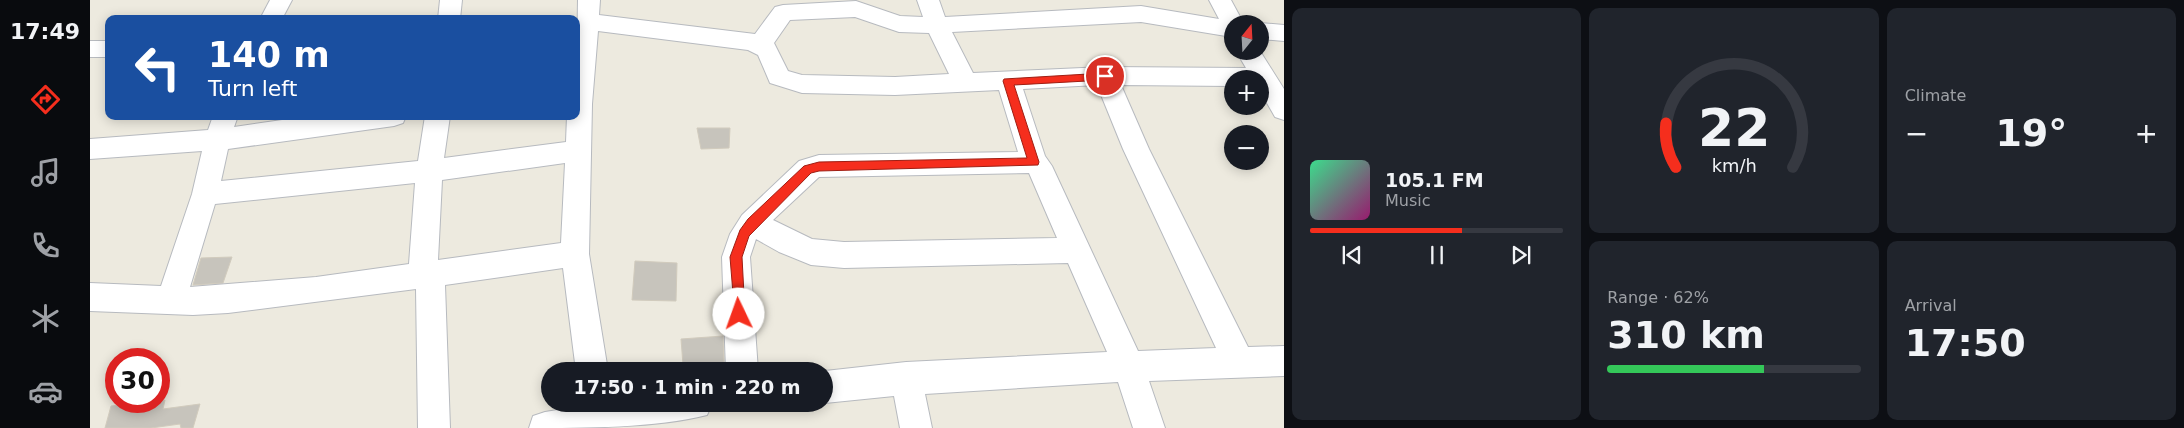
<!DOCTYPE html>
<meta charset="utf-8">
<style>
body{margin:0;font-family:"DejaVu Sans",sans-serif;background:#20242c;color:#f1f3f6;height:100vh;display:flex;flex-direction:column;font-size:19px;white-space:nowrap}
*{box-sizing:border-box;margin:0}
p{font-size:16px;color:#9ea1a6}
.icon{flex:none;width:28px;height:28px;fill:none;stroke:currentColor;stroke-width:2;stroke-linecap:round;stroke-linejoin:round}
.map{position:relative;flex:1;overflow:hidden}
.side{display:flex;flex-direction:column;gap:8px;padding:8px;background:#0d0f14;width:900px}
.side>*{flex:none}
.banner{position:absolute;left:15px;top:15px;width:475px;height:105px;border-radius:10px;box-shadow:0 2px 12px #0003;background:#1a4fa0;color:#fff;overflow:hidden}
.needle{width:32px;rotate:18deg}
.tools{position:absolute;left:1134px;top:15px;display:grid;gap:10px}
.tools a{display:grid;place-items:center;width:45px;height:45px;border-radius:50%;background:#171b24;box-shadow:0 2px 12px #0003;font-size:25px}
.speed{position:absolute;left:15px;top:348px;display:flex;gap:10px;font-size:25px;font-weight:700;text-align:center}
.speed>*{display:grid;place-content:center;width:65px;height:65px;border-radius:50%;background:#171b24;box-shadow:0 2px 12px #0003;line-height:1}
.speed .limit{border:8px solid #d22;background:#fff;color:#111}
.pin{position:absolute;display:grid;place-items:center;width:42px;height:42px;color:#fff;margin:-21px;border:2px solid #fff;border-radius:50%;box-shadow:0 1px 5px #0007}
.me{position:absolute;width:55px;margin:-28px;rotate:357deg;stroke-linejoin:round;filter:drop-shadow(0 0 4px #0008)}
.turn{display:flex;align-items:center;gap:18px;height:105px;padding:0 20px;font-size:22px}
.turn .icon{width:65px;height:65px;stroke-width:2.5}
.turn b{display:block;font-size:35px;line-height:42px}
.big{font-size:38px;font-weight:600;line-height:1.1}
.side .widget{flex:1;display:flex;flex-direction:column;justify-content:center;gap:8px;min-width:0;padding:0 18px;border-radius:10px;background:#20242c}
.side .dial{align-items:center;gap:0}
.dial svg{height:130px;overflow:visible;fill:none;stroke:#363941;stroke-width:7;stroke-linecap:round;text-anchor:middle}
.dial text{fill:#f1f3f6;stroke:none}
.song{display:flex;align-items:center;gap:15px}
.cover{width:60px;height:60px;border-radius:8px;background:linear-gradient(135deg,hsl(150 70% 55%),hsl(320 70% 35%))}
.played{height:5px;border-radius:2px;background:linear-gradient(90deg,#f52e1d 60%,#363941 60%)}
.keys{display:flex;justify-content:space-around;direction:ltr}
.heat{display:flex;justify-content:space-between;align-items:center;font-size:28px;direction:ltr}
.charge{height:8px;border-radius:4px;background:linear-gradient(90deg,#34c759 62%,#363941 0)}
.side .tiles{flex:1;display:grid;gap:8px;grid-template-columns:repeat(3,1fr)}
.widget:first-child{grid-row:span 2}
.trip{position:absolute;left:451px;top:362px;width:292px;height:50px;border-radius:25px;background:#171b24;box-shadow:0 2px 12px #0003;font-weight:600;line-height:50px;text-align:center}
main{display:flex;flex:1;min-height:0}
.tab-bar{display:flex;flex-direction:column;width:90px;justify-content:space-around;align-items:center;background:#090b0e;color:#9ea1a6}
.tab-bar .icon{width:35px;height:35px}
.tab-bar .selected{color:#f52e1d}
.tab-bar b{font-size:22px;color:#f1f3f6}
.map>svg:first-child{display:block}
</style>
<main>
<nav class="tab-bar">
<b>17:49</b>
<svg class="icon selected" aria-label="directions" viewBox="0 0 24 24"><path d="M12 3l9 9-9 9-9-9zM9 14v-3h6M13 9l2 2-2 2"/></svg>
<svg class="icon" aria-label="music" viewBox="0 0 24 24"><path d="M9 18V5l10-2v13"/><circle cx="6" cy="18" r="3"/><circle cx="16" cy="16" r="3"/></svg>
<svg class="icon" aria-label="phone" viewBox="0 0 24 24"><path d="M5 4h4l2 5-3 2q2 4 5 5l2-3 5 2v4C11 20 4 13 5 4z"/></svg>
<svg class="icon" aria-label="climate" viewBox="0 0 24 24"><path d="M12 3v18M4 7l16 10M4 17L20 7"/></svg>
<svg class="icon" aria-label="car" viewBox="0 0 24 24"><path d="M5 17H2v-5l4-1 3-4h7l3 4 3 1v5h-3M9 17h6M6 11h13"/><circle cx="7" cy="17" r="2"/><circle cx="17" cy="17" r="2"/></svg>
</nav>
<div class="map">
<svg width="1194" height="428" viewBox="0 0 1194 428">
<rect width="100%" height="100%" fill="#edeadf"/>
<g fill="#c7c4bc" stroke="#d1cbbd">
<polygon points="607,128 640,128 639,148 611,149"/>
<polygon points="142,257 133,283 103,285 111,258"/>
<polygon points="545,261 587,263 586,301 542,300"/>
<polygon points="633,336 634,363 593,365 591,339"/>
<polygon points="75,400 73,409 110,404 103,428 91,428 90,424 61,428 15,428 21,406"/>
</g>
<g fill="none" stroke-linecap="round" stroke-linejoin="round">
<defs>
<g id="minor">
<polygon points="180,0 202,0 192,19 170,19"/>
<polygon points="350,0 372,0 370,19 348,19"/>
<path d="M488,0h22l-1,15 156,19 20,-27 8,-2 73,-4 44,15 23,1 -6,-17h22l6,17 196,-11 78,13 -10,-19h22l13,24h-12v13l-91,-15 -189,10 21,41 132,-6 141,1 -10,-17h24l24,38v31l-9,-3 -15,-26v-12h-28v7l-111,-1 28,64 99,198 36,-1v30l-135,5 16,47h-32l-15,-46 -193,12 7,34h-32l-6,-32 -69,7v-32l81,-9 201,-10 -39,-89 -224,5 -33,-3 -32,-13 -23,-13 -6,18 8,114h-32l-4,-114 8,-23 12,-19 57,-54 20,-6 199,-3 -19,-62 -104,5 -93,-2 -32,-10 -12,-28 -10,-5 -150,-19 -6,73 -3,150 19,117h-32l-13,-103 -118,17 5,143h-32l-2,-139 -188,24 -35,2 -103,-4v-28l71,3 31,-92 10,-43 -112,8v-20l118,-9 5,-14h25l-4,11 76,-11h96l-3,7 -9,3 -166,23 -7,32 197,-20 7,-45h25l-6,42 122,-16 1,-26h9zM765,17l44,15 30,1 20,41 -54,3 -93,-2 -14,-4 -14,-28 16,-23zM1007,85l26,64 93,199 -78,3 -86,-185 -7,-10 -22,-67zM475,163l-4,80 -123,17 4,-80zM939,173l28,65 -213,4 -32,-3 -39,-19 46,-43zM325,183l-6,81 -93,13 -126,10 25,-83z"/>
<polygon points="1170,23 1194,25 1194,41 1170,39 1170,24 1167,24"/>
<rect x="0" y="41" width="19" height="16"/>
<path d="M505,404h117l-5,11c-51,13 -123,13 -178,13l4,-12 12,-4z"/>
</g>
</defs>
<use href="#minor" stroke="#b7babf" stroke-width="2"/>
<use href="#minor" fill="#fff" fill-rule="evenodd"/>
</g>
<polygon fill="#f52e1d" stroke="#9f1e13" points="1015,73 1020,76 1015,80 924,85 949,162 948,165 729,171 721,173 659,236 652,257 655,314 653,318 649,320 645,318 640,257 650,230 658,219 714,166 729,162 937,158 913,81 914,79"/>
</svg>
<div class="tools">
<a><svg class="needle" viewBox="-14 -14 28 28"><path d="M0-13l5 13h-10z" fill="#e53935"/><path d="M0 13l5-13h-10z" fill="#9ea1a6"/></svg></a>
<a>+</a>
<a>−</a>
</div>
<div class="speed"><div class="limit">30</div></div>
<div class="pin" style="left:1015px;top:76px;background:#d93025"><svg class="icon" aria-label="arrive" viewBox="0 0 24 24"><path d="M6 21V4h12l-3 4 3 4H6"/></svg></div>
<svg class="me" style="left:649px;top:314px" viewBox="-20 -20 40 40"><circle r="19" fill="#fff"/><path d="M0-13L10 11 0 6-10 11z" fill="#f52e1d"/></svg>
<div class="trip">17:50 · 1 min · 220 m</div>
<div class="banner">
<div class="turn"><svg class="icon" aria-label="left" viewBox="0 0 24 24"><path d="M17 20v-9H6M10 6l-5 5 5 5"/></svg><div><b>140 m</b>Turn left</div></div>
</div>
</div>
<section class="side">
<div class="tiles">
<div class="widget">
<div class="song"><i class="cover"></i><div><b>105.1 FM</b><p>Music</p></div></div>
<div class="played"></div>
<div class="keys"><svg class="icon" aria-label="previous" viewBox="0 0 24 24"><path d="M18 5L8 12l10 7zM5 5v14"/></svg><svg class="icon" aria-label="pause" viewBox="0 0 24 24"><path d="M8 5v14M16 5v14"/></svg><svg class="icon" aria-label="next" viewBox="0 0 24 24"><path d="M6 5l10 7-10 7zM19 5v14"/></svg></div>
</div>
<div class="widget dial"><svg viewBox="0 0 100 80">
<path d="M14 69A42 42 0 1 1 86 69"/>
<path d="M14 69A42 42 0 0 1 8 42" stroke="#f52e1d"/>
<text x="50" y="56" font-size="32" font-weight="700">22</text>
<text x="50" y="72" font-size="11">km/h</text>
</svg></div>
<div class="widget"><p>Climate</p>
<div class="heat"><a>−</a><b class="big">19°</b><a>+</a></div>
</div>
<div class="widget"><p>Range · 62%</p><b class="big">310 km</b><div class="charge"></div></div>
<div class="widget"><p>Arrival</p><b class="big">17:50</b></div>
</div>
</section>
</main>
